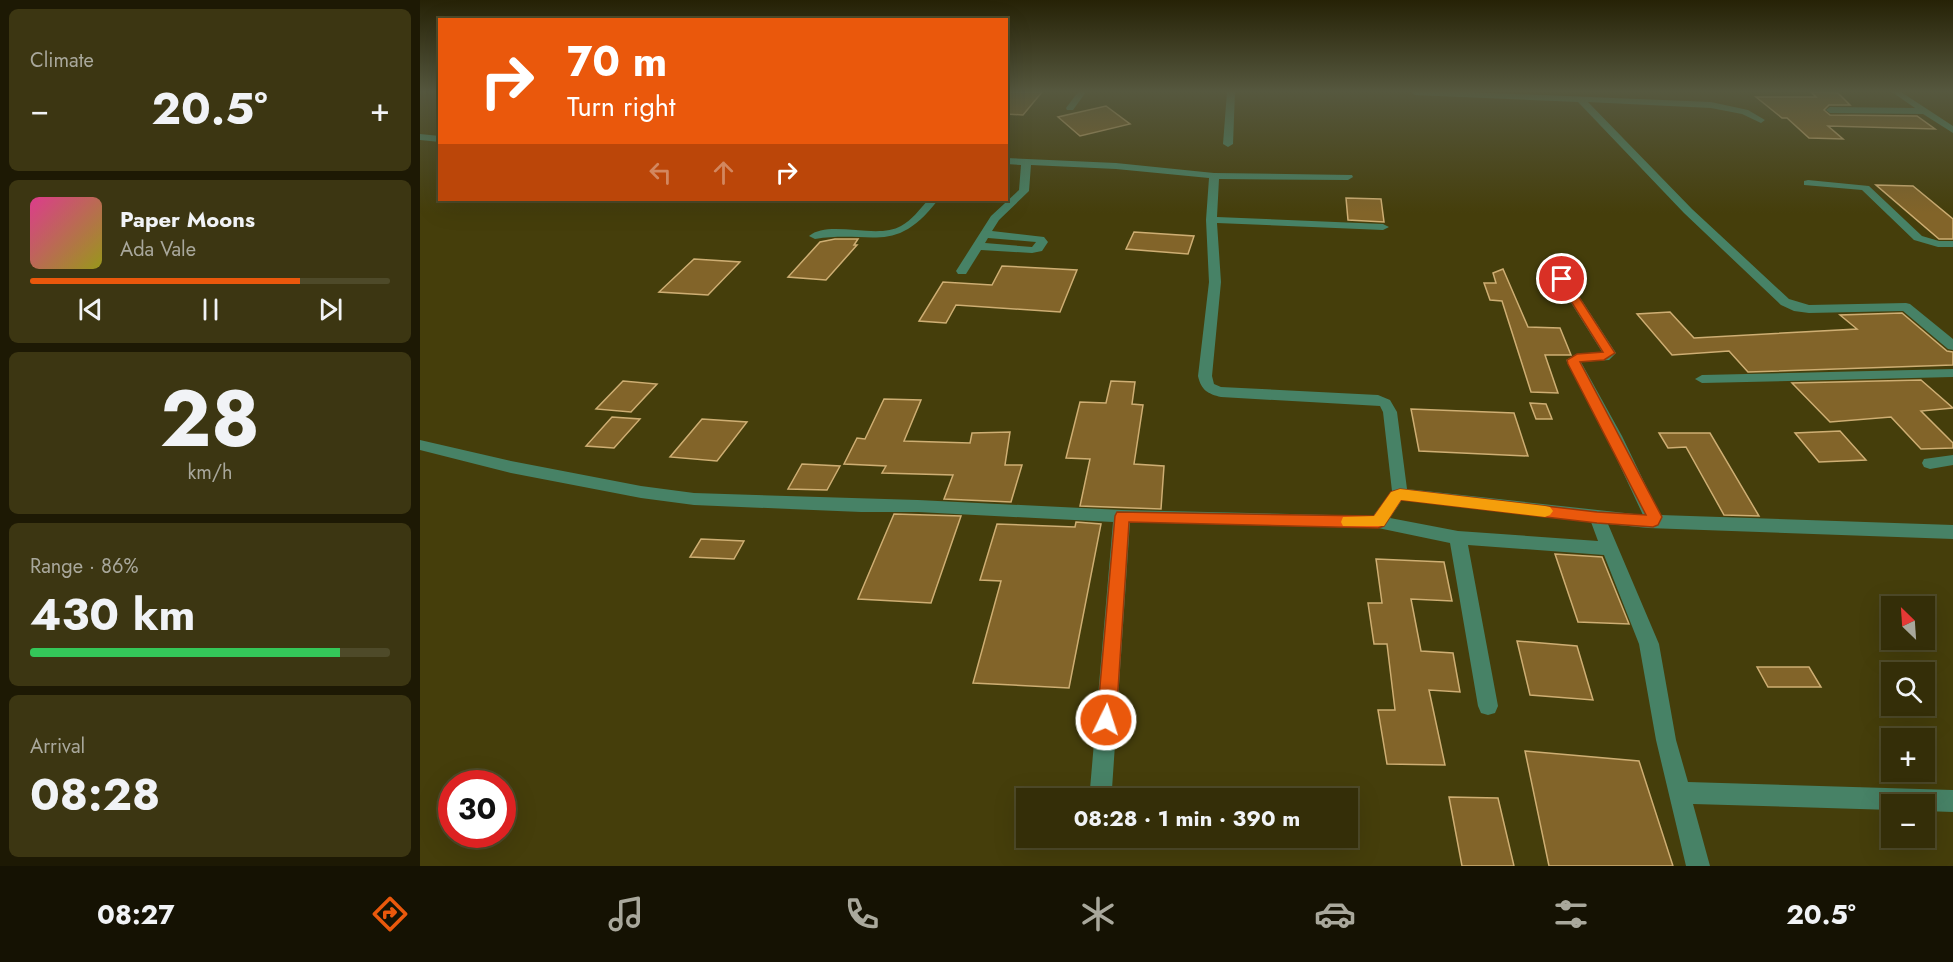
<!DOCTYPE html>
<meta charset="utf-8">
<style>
body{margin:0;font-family:Jost,sans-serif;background:#3c3612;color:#f1f3f6;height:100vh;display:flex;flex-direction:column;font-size:22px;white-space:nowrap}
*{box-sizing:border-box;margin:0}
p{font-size:20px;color:#a9a89c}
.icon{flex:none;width:33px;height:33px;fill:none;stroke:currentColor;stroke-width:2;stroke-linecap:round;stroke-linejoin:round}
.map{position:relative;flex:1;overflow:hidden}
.details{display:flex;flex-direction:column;gap:9px;padding:9px;background:#1d1904;width:420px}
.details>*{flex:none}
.top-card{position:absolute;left:18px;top:18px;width:570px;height:183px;border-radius:0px;box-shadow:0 6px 24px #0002,0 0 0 2px #4e4a29;background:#ea580c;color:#fff;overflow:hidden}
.needle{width:39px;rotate:335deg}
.controls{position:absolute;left:1461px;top:596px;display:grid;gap:12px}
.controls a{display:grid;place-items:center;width:54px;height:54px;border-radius:0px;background:#342e08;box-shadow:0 6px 24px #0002,0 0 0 2px #4e4a29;font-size:30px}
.speed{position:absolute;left:18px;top:770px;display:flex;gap:12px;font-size:30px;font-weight:700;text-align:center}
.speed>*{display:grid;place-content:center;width:78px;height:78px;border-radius:50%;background:#342e08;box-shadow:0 6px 24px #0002,0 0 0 2px #4e4a29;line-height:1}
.speed .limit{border:9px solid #d22;background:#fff;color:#111}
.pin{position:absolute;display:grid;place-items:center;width:51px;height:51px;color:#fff;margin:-26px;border:3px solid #fff;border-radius:50%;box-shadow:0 2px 6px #0007}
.me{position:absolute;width:66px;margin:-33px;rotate:4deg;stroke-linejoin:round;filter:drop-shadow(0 0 4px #0008)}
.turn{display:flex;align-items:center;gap:21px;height:126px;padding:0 30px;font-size:27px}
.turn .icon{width:78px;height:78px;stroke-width:2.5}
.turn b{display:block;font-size:42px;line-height:51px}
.lanes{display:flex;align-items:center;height:57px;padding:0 30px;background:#0003;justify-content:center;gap:30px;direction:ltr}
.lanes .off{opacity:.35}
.big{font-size:45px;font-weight:700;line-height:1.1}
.details .tile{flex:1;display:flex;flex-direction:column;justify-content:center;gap:9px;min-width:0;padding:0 21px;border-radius:9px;background:#3c3612}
.details .dial{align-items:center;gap:0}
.dial b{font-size:78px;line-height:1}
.song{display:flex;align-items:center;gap:18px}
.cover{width:72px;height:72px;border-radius:9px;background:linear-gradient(135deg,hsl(330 70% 55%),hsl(60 70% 35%))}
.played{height:6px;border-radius:3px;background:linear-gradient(90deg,#ea580c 75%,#4e4a29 75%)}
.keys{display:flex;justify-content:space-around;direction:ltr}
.heat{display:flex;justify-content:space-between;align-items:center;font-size:33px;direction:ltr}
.charge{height:9px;border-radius:4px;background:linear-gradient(90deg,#34c759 86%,#4e4a29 0)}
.trip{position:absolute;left:596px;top:788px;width:342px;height:60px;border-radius:0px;background:#342e08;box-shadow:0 6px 24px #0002,0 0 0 2px #4e4a29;font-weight:700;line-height:60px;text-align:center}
.menu{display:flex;height:96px;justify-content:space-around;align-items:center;background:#151203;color:#a9a89c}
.menu .icon{width:42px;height:42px}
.menu .current{color:#ea580c}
.menu b{font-size:27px;color:#f1f3f6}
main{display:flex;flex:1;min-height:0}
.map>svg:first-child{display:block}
</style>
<main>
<section class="details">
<div class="tile"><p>Climate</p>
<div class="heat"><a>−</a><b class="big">20.5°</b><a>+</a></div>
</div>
<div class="tile">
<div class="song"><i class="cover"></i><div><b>Paper Moons</b><p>Ada Vale</p></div></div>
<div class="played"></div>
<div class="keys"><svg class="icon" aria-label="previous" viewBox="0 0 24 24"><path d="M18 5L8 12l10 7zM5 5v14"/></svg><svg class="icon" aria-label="pause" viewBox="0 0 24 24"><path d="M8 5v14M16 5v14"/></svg><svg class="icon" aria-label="next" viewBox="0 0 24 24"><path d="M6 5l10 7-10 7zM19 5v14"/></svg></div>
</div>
<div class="tile dial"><b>28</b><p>km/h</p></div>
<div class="tile"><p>Range · 86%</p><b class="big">430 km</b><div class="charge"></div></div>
<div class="tile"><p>Arrival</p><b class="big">08:28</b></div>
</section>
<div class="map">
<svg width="1533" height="866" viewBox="0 0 1533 866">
<rect width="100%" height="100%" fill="#453e0b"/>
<g fill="#826429" stroke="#ceae73" stroke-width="1.5">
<polygon points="586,92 622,92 603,115 586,114"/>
<polygon points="1391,92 1418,93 1430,105 1409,105 1404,110 1410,115 1497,116 1515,129 1408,126 1423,139 1389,138 1367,118 1362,118 1336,97 1396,97"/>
<polygon points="686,106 710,124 660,136 638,117"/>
<polygon points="1456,185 1493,186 1533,219 1533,239 1519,239"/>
<polygon points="926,198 961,199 964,222 928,220"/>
<polygon points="714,232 774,236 768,254 706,249"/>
<polygon points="415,239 438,239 434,245 437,245 406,280 368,277 400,242"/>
<polygon points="274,259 320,262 288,295 239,292"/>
<polygon points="582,266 657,270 640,312 536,305 526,323 499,321 523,282 572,285"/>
<polygon points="1083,269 1108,327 1140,328 1151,355 1125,355 1138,393 1111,392 1082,301 1070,300 1064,283 1076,283 1073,273"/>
<polygon points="1250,312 1274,338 1437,329 1420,315 1482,313 1527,351 1533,352 1533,365 1328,372 1309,351 1252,355 1217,314"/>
<polygon points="1501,380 1533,408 1501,411 1533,443 1533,448 1501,449 1471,417 1410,422 1372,383"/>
<polygon points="203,381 237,384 211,412 176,409"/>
<polygon points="691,381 715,382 712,404 723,405 714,464 744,466 741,509 660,506 670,459 646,458 660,402 686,403"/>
<polygon points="464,399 501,400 484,441 550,443 552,433 590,432 585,465 602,465 591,502 524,499 533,475 462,473 466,466 424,464 437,438 445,439"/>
<polygon points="1110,403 1126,404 1132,419 1116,419"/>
<polygon points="991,409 1094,413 1108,456 999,451"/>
<polygon points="192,417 220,419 194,448 166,446"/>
<polygon points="282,419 327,422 297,461 250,457"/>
<polygon points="1420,431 1446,460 1399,462 1375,433"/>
<polygon points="1239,433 1290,433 1339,516 1304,515 1266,447 1248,448"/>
<polygon points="382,464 420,466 407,490 368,489"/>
<polygon points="474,514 541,516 511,603 438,599"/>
<polygon points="656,522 681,524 649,688 553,683 581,581 560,580 577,524 655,527"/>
<polygon points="281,539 324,541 314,559 270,557"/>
<polygon points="1135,554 1182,557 1209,624 1158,622"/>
<polygon points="956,559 1024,562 1032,601 991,599 1001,651 1033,653 1040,692 1009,690 1025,765 967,764 958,710 975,710 967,644 954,644 948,603 962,603"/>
<polygon points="1097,641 1157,646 1173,700 1110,695"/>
<polygon points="1337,667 1389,667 1401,687 1348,687"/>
<polygon points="1105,751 1219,761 1253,866 1129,866"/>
<polygon points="1029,797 1078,798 1094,866 1042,866"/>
</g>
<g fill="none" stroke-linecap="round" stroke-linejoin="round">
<g fill="#478266" fill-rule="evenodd">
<polygon points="658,92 666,92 653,110 647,110 646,108"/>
<polygon points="807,92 815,92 813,144 808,147 803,144"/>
<polygon points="991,92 1048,92 1291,102 1328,110 1345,120 1341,123 1322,114 1291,108 1168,102 1272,209 1369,299 1389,305 1486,303 1490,304 1533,339 1533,350 1528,349 1483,311 1389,313 1374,311 1361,305 1264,213 1158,102 995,95"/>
<polygon points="1472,92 1481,92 1533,126 1533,133 1503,114 1410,113 1406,110 1410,107 1495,108"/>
<polygon points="0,134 20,136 20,142 0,140"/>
<path d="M586,158l110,5 98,10 138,2 1,2 -5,3 -129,-1 -2,38 166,7 6,3 -6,3 -166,-7 4,59 -9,94 2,8 7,3 157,8 12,5 7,12 10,77 236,26 -37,-79 -40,-76 11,-6 25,-2 -46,-73 6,-4 4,1 50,77 -7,7 -28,2 41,74 38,79 293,10v14l-305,-11 -40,-4 51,120 17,96 12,42 265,8v22l-29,-1v-7h-32v6l-199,-6 17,62h-24l-30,-126 -17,-96 -35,-89 -136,-10 30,161 -3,7 -7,2 -7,-2 -3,-7 -28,-163 -72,-15 -248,-6 -18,267 -3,8h-16l-3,-8 23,-267 -195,-10h-57l-167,-7 -53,-7 -130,-25 -91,-23v-10l91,21 130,25 53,7 224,7 204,10 251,6 19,-25 -9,-79 -3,-6 -159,-9c-13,-3 -20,-7 -23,-21l11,-94 -3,-62 3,-42 -93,-9 -85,-4 -2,26 -30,29 -7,11 52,6 4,5 -6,9 -10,2 -51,-3 -15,24h-8l-2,-3 35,-55 28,-26 2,-25 -15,-1zM568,238l48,4 -4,5 -47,-4zM982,500l189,22 7,19 -140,-10 -68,-13z"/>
<polygon points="1388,180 1449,186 1502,236 1519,241 1533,241 1533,247 1518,247 1494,240 1442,190 1384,185 1384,181"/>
<path d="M508,200h10c-43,56 -65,30 -123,39l-6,-3c20,-17 68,4 92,-10 11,-6 19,-17 27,-26z"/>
<polygon points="1533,369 1533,377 1282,383 1275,379 1282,375"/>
<polygon points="1533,455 1533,465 1510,469 1504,467 1502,463 1504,459"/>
</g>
</g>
<linearGradient id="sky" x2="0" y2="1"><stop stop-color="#262206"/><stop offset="0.43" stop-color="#56583f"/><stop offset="1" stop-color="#56583f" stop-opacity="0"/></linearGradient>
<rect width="1533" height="213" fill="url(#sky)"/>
<polygon fill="#ea580c" stroke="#983908" stroke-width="1.5" points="1142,276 1146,277 1195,353 1184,360 1160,362 1242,517 1238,525 1233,527 1177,523 981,500 964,526 958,528 709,522 696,720 693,727 686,729 680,727 677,720 695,516 697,512 954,516 971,492 980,489 1177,512 1226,515 1148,364 1147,360 1157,354 1183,352 1137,279"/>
<polygon fill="#f59e0b" points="980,489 1125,506 1130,507 1133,511 1130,515 1125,517 981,500 964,526 923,526 921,522 923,517 954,516 971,492"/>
</svg>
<div class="controls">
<a><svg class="needle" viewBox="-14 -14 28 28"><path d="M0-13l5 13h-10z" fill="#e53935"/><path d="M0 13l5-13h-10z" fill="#a9a89c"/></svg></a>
<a><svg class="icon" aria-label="search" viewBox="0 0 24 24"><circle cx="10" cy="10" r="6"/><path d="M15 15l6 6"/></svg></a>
<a>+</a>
<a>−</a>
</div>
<div class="speed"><div class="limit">30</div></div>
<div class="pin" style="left:1142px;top:279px;background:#d93025"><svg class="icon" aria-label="arrive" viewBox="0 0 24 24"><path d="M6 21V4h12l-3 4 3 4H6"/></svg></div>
<svg class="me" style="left:686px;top:720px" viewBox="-20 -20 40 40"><circle r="17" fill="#ea580c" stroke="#fff" stroke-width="3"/><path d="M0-11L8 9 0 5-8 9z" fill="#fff"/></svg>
<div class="trip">08:28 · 1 min · 390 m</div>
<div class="top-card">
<div class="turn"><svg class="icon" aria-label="right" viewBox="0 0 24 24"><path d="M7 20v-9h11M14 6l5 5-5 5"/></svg><div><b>70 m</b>Turn right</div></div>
<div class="lanes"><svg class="icon off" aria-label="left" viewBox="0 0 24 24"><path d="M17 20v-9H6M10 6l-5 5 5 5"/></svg><svg class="icon off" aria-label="ahead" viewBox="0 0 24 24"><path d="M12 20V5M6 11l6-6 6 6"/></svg><svg class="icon" aria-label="right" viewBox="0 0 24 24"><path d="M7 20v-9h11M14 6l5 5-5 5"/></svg></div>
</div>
</div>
</main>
<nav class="menu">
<b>08:27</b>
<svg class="icon current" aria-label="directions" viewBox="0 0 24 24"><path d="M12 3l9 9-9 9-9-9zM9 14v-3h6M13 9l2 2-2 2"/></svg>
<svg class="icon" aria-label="music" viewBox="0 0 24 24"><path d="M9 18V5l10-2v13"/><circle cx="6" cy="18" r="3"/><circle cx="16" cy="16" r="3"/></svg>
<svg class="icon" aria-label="phone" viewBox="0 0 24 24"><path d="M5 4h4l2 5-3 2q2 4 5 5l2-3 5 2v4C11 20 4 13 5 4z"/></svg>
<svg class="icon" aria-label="climate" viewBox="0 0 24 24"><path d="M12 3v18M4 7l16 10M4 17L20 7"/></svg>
<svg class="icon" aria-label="car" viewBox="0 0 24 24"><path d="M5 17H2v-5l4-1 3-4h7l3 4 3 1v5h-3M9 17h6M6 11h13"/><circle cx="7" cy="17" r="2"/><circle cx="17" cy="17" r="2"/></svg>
<svg class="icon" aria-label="filters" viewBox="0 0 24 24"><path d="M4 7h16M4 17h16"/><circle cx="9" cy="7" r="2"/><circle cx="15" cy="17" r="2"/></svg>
<b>20.5°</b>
</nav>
